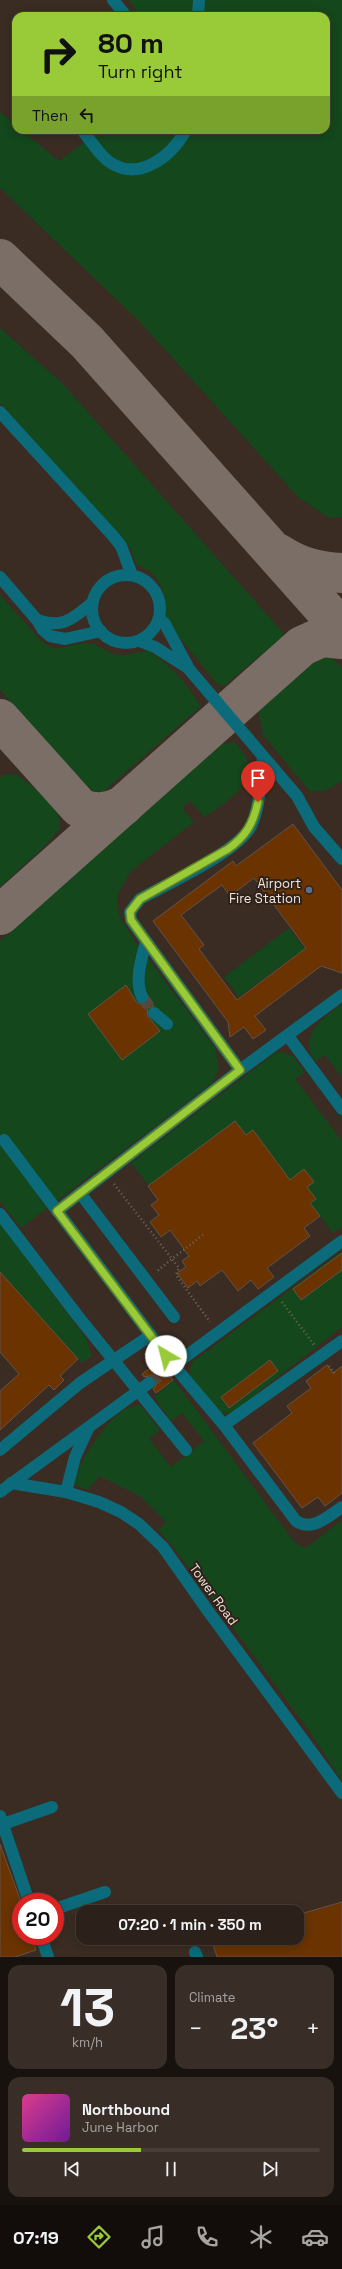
<!DOCTYPE html>
<meta charset="utf-8">
<style>
body{margin:0;font-family:"Space Grotesk",sans-serif;background:#382e27;color:#f1f3f6;height:100vh;display:flex;flex-direction:column;font-size:15px;white-space:nowrap}
*{box-sizing:border-box;margin:0}
p{font-size:13px;color:#a6a3a2}
.icon{flex:none;width:22px;height:22px;fill:none;stroke:currentColor;stroke-width:2;stroke-linecap:round;stroke-linejoin:round}
.map{position:relative;height:1957px;overflow:hidden}
.sheet{display:flex;flex-direction:column;gap:8px;padding:8px;background:#18120e;flex:1}
.sheet>*{flex:none}
.hud{position:absolute;left:12px;top:12px;width:318px;height:122px;border-radius:12px;box-shadow:0 2px 10px #0003,0 0 0 1px #483e39;background:#98cb37;color:#111;overflow:hidden}
.speed{position:absolute;left:12px;top:1893px;display:flex;gap:8px;font-size:20px;font-weight:700;text-align:center}
.speed>*{display:grid;place-content:center;width:52px;height:52px;border-radius:50%;background:#2c211a;box-shadow:0 2px 10px #0003,0 0 0 1px #483e39;line-height:1}
.speed .limit{border:6px solid #d22;background:#fff;color:#111}
.pin{position:absolute;display:grid;place-items:center;width:34px;height:34px;color:#fff;margin:-41px -17px;border-radius:50% 50% 50% 0;rotate:-45deg;box-shadow:0 0 4px #0007}
.pin .icon{rotate:45deg}
.me{position:absolute;width:44px;margin:-22px;rotate:323deg;stroke-linejoin:round;filter:drop-shadow(0 0 3px #0008)}
.turn{display:flex;align-items:center;gap:14px;height:84px;padding:0 20px;font-size:18px}
.turn .icon{width:52px;height:52px;stroke-width:2.5}
.turn b{display:block;font-size:28px;line-height:34px}
.then{display:flex;align-items:center;height:38px;padding:0 20px;background:#0003;gap:8px;font-size:15px}
.big{font-size:30px;font-weight:600;line-height:1.1}
.sheet .card{flex:1;display:flex;flex-direction:column;justify-content:center;gap:6px;min-width:0;padding:0 14px;border-radius:12px;background:#382e27}
.sheet .dial{align-items:center;gap:0}
.dial b{font-size:52px;line-height:1}
.song{display:flex;align-items:center;gap:12px}
.cover{width:48px;height:48px;border-radius:6px;background:linear-gradient(135deg,hsl(330 70% 55%),hsl(280 70% 35%))}
.played{height:4px;border-radius:2px;background:linear-gradient(90deg,#98cb37 40%,#483e39 40%)}
.keys{display:flex;justify-content:space-around;direction:ltr}
.heat{display:flex;justify-content:space-between;align-items:center;font-size:22px;direction:ltr}
.sheet .tiles{flex:1;display:grid;gap:8px;grid-template-columns:1fr 1fr}
.card:last-child{grid-column:span 2}
.trip{position:absolute;left:76px;top:1905px;width:228px;height:40px;border-radius:12px;background:#2c211a;box-shadow:0 2px 10px #0003,0 0 0 1px #483e39;font-weight:600;line-height:40px;text-align:center}
.tabs{display:flex;height:64px;justify-content:space-around;align-items:center;background:#120d0a;color:#a6a3a2}
.tabs .icon{width:28px;height:28px}
.tabs .on{color:#98cb37}
.tabs b{font-size:18px;color:#f1f3f6}
.map>svg:first-child{display:block}
</style>
<div class="map">
<svg width="342" height="1957" viewBox="0 0 342 1957">
<rect width="100%" height="100%" fill="#3a2c22"/>
<g fill="#14471c">
<polygon points="129,0 342,0 342,517 329,518 298,497 140,322 0,188 0,112 16,125 16,130 21,130 59,161 101,130 326,130 326,16 141,16"/>
<polygon points="0,328 62,383 285,635 224,686 216,683 166,620 165,599 160,584 152,573 136,564 130,547 0,403"/>
<path d="M0,595l43,48 12,6 29,-6 10,1 19,10 11,1 25,-4c16,9 45,39 51,56l-97,85h-9l-12,-11 -82,-91z"/>
<path d="M326,658h6l10,10v112c-12,9 -18,14 -33,10l-46,-55 -5,-24 7,-9 51,-41z"/>
<path d="M235,742c4,6 10,12 12,18 9,25 -25,45 -42,57l-15,-16 -8,7 12,14 -63,49 -14,24 2,21 15,24 81,108 4,21 -7,14 -191,145 -21,-27v-260l222,-197z"/>
<polygon points="16,774 32,786 58,811 60,828 48,843 0,887 0,778 3,775"/>
<polygon points="289,928 308,953 302,958 298,953 239,997 224,977"/>
<path d="M342,1004v73l-17,-22 -10,6c-19,-26 9,-43 27,-57z"/>
<polygon points="281,1052 293,1056 303,1070 303,1073 295,1079 342,1141 342,1227 333,1233 310,1203 316,1199 307,1187 313,1181 304,1170 249,1213 238,1199 280,1165 272,1155 265,1161 152,1189 131,1163 275,1053"/>
<polygon points="0,1223 86,1338 92,1356 82,1363 0,1272"/>
<path d="M342,1251v76l-110,86c-18,5 -33,-25 -42,-37l1,-13z"/>
<path d="M174,1380l121,163 11,5 36,-28v261l-32,-49 -136,-184 -16,-18 8,-8 -26,-26 -40,-20 -13,14 -12,-5c-1,-17 32,-66 47,-74 5,-3 12,-4 18,-6l20,25 -11,9 22,28 33,-26 -22,-28 -11,8 -17,-24z"/>
</g>
<g fill="none" stroke-linecap="round" stroke-linejoin="round">
<g stroke="#7a6e66" stroke-width="40">
<polyline points="0,259 87,342 342,629"/>
<path d="M279,554c20,13 39,18 63,19"/>
<path d="M0,719l79,88c13,8 30,6 44,-1"/>
<polyline points="0,915 302,646 322,637 342,639"/>
</g>
</g>
<g fill="#6a3300" stroke="#635349" fill-rule="evenodd">
<path d="M293,824l49,66v83l-21,-7 -66,50 11,14 -13,9 -9,-12 -14,10 -2,-15 -75,-101 80,-60 3,5zM254,878l52,70 -69,52 -38,-51 5,-4 -23,-30 41,-30 8,11z"/>
<polygon points="126,985 137,1003 145,1004 149,999 154,1006 148,1008 147,1015 160,1031 122,1060 88,1014"/>
<polygon points="235,1121 246,1135 253,1130 290,1180 304,1169 314,1182 307,1187 316,1199 310,1203 320,1216 304,1228 310,1236 267,1268 274,1277 258,1289 251,1280 238,1291 222,1270 200,1286 197,1281 188,1288 177,1273 186,1267 182,1261 189,1256 170,1230 161,1237 150,1222 159,1215 151,1205 158,1200 148,1186"/>
<polygon points="342,1253 342,1270 301,1300 293,1289"/>
<polygon points="0,1272 78,1359 60,1376 64,1380 54,1390 49,1385 0,1430 0,1391 19,1374 0,1352"/>
<polygon points="270,1360 278,1371 229,1408 221,1397"/>
<polygon points="159,1361 162,1365 159,1368 160,1375 163,1378 171,1377 173,1380 156,1393 153,1389 156,1386 155,1379 149,1376 144,1377 142,1374"/>
<polygon points="327,1365 333,1373 342,1366 342,1493 325,1506 318,1497 302,1508 253,1443 292,1413 287,1406 311,1388 306,1381"/>
<polygon points="0,1844 21,1902 21,1936 32,1936 36,1950 15,1957 0,1957"/>
<polygon points="342,1902 342,1957 217,1957 211,1938 297,1938 297,1915"/>
</g>
<g fill="none" stroke-linecap="round" stroke-linejoin="round">
<g stroke="#55483e" stroke-width="12" stroke-dasharray="12 6" stroke-linecap="butt">
<polyline points="142,997 154,1013"/>
<polyline points="149,1383 166,1371"/>
</g>
<g stroke="#72665d" stroke-width="2.5" stroke-dasharray="1 3" stroke-linecap="butt">
<polyline points="114,1184 172,1259 156,1272"/>
<polyline points="203,1235 172,1259 179,1268 176,1275 210,1322"/>
<polyline points="282,1302 315,1346"/>
<polyline points="329,1366 336,1375"/>
</g>
<g stroke="#0c6b7a" stroke-width="12">
<polyline points="113,0 126,16"/>
<polyline points="198,16 199,0"/>
<path d="M82,130c8,10 16,23 26,31 30,22 63,-4 78,-31"/>
<polyline points="0,412 114,537 121,546 132,575"/>
<circle cx="126" cy="609" r="34"/>
<polyline points="0,577 37,620 43,630 50,636 65,639 101,631"/>
<polyline points="159,618 165,624 188,667"/>
<path d="M37,620c26,9 35,-1 55,-17"/>
<polyline points="139,641 155,647 188,668 297,796 314,827 342,859"/>
<path d="M142,997c-8,-17 0,-39 4,-56"/>
<polyline points="154,1013 167,1024"/>
<polyline points="288,1036 342,1109"/>
<path d="M240,1070l-99,-136 -10,-14 -1,-8 10,-13c27,-15 98,-47 111,-73 10,-20 9,-47 12,-69"/>
<path d="M4,1140l170,226 50,59 72,96c16,11 33,-5 46,-14"/>
<polyline points="80,1193 174,1317"/>
<polyline points="57,1211 240,1070 342,995"/>
<polyline points="0,1214 77,1315 186,1450"/>
<polyline points="166,1371 342,1241"/>
<polyline points="224,1425 342,1341"/>
<polyline points="0,1450 80,1383 151,1335"/>
<polyline points="11,1483 66,1492 99,1502 121,1512 139,1524 163,1547 208,1611 342,1793"/>
<polyline points="0,1492 149,1383"/>
<polyline points="66,1492 75,1457 88,1429"/>
<polyline points="0,1816 29,1902"/>
<polyline points="0,1825 52,1807"/>
<polyline points="55,1909 105,1892"/>
<polyline points="41,1936 48,1957"/>
<polyline points="195,1952 197,1957"/>
</g>
</g>
<g fill="none" stroke-linecap="round" stroke-linejoin="round">
<defs>
<path id="route" d="M166,1356l-109,-145 183,-141 -99,-136 -10,-14 -1,-8 10,-13 88,-50c18,-13 25,-25 30,-47"/>
</defs>
<use href="#route" stroke="#638424" stroke-width="10"/>
<use href="#route" stroke="#98cb37" stroke-width="7"/>
</g>
<circle fill="#5c6f8a" stroke="#302219" stroke-width="1.5" cx="309" cy="890" r="4"/>
<g text-anchor="middle" stroke-width="4" stroke-linejoin="round" paint-order="stroke">
<g font-size="13" fill="#eee5de" stroke="#302219" text-anchor="end">
<text x="301" y="888">Airport<tspan x="301" dy="15">Fire Station</tspan></text>
</g>
<g font-size="13" fill="#eee5de" stroke="#302219">
<text transform="translate(214 1594) rotate(54)" y="5">Tower Road</text>
</g>
</g>
</svg>
<div class="speed"><div class="limit">20</div></div>
<div class="pin" style="left:258px;top:802px;background:#d93025"><svg class="icon" aria-label="arrive" viewBox="0 0 24 24"><path d="M6 21V4h12l-3 4 3 4H6"/></svg></div>
<svg class="me" style="left:166px;top:1356px" viewBox="-20 -20 40 40"><circle r="19" fill="#fff"/><path d="M0-13L10 11 0 6-10 11z" fill="#98cb37"/></svg>
<div class="trip">07:20 · 1 min · 350 m</div>
<div class="hud">
<div class="turn"><svg class="icon" aria-label="right" viewBox="0 0 24 24"><path d="M7 20v-9h11M14 6l5 5-5 5"/></svg><div><b>80 m</b>Turn right</div></div>
<div class="then">Then<svg class="icon" aria-label="left" viewBox="0 0 24 24"><path d="M17 20v-9H6M10 6l-5 5 5 5"/></svg></div>
</div>
</div>
<section class="sheet">
<div class="tiles">
<div class="card dial"><b>13</b><p>km/h</p></div>
<div class="card"><p>Climate</p>
<div class="heat"><a>−</a><b class="big">23°</b><a>+</a></div>
</div>
<div class="card">
<div class="song"><i class="cover"></i><div><b>Northbound</b><p>June Harbor</p></div></div>
<div class="played"></div>
<div class="keys"><svg class="icon" aria-label="previous" viewBox="0 0 24 24"><path d="M18 5L8 12l10 7zM5 5v14"/></svg><svg class="icon" aria-label="pause" viewBox="0 0 24 24"><path d="M8 5v14M16 5v14"/></svg><svg class="icon" aria-label="next" viewBox="0 0 24 24"><path d="M6 5l10 7-10 7zM19 5v14"/></svg></div>
</div>
</div>
</section>
<nav class="tabs">
<b>07:19</b>
<svg class="icon on" aria-label="directions" viewBox="0 0 24 24"><path d="M12 3l9 9-9 9-9-9zM9 14v-3h6M13 9l2 2-2 2"/></svg>
<svg class="icon" aria-label="music" viewBox="0 0 24 24"><path d="M9 18V5l10-2v13"/><circle cx="6" cy="18" r="3"/><circle cx="16" cy="16" r="3"/></svg>
<svg class="icon" aria-label="phone" viewBox="0 0 24 24"><path d="M5 4h4l2 5-3 2q2 4 5 5l2-3 5 2v4C11 20 4 13 5 4z"/></svg>
<svg class="icon" aria-label="climate" viewBox="0 0 24 24"><path d="M12 3v18M4 7l16 10M4 17L20 7"/></svg>
<svg class="icon" aria-label="car" viewBox="0 0 24 24"><path d="M5 17H2v-5l4-1 3-4h7l3 4 3 1v5h-3M9 17h6M6 11h13"/><circle cx="7" cy="17" r="2"/><circle cx="17" cy="17" r="2"/></svg>
</nav>
